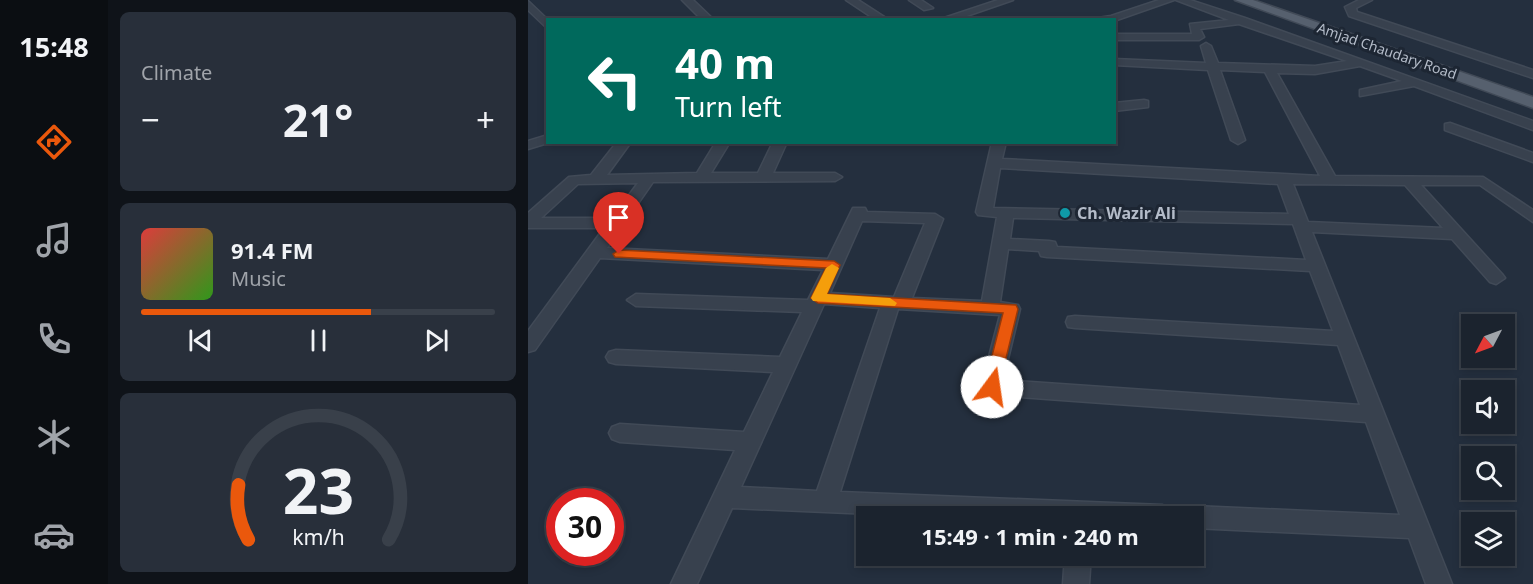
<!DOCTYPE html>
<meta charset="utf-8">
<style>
body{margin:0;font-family:"Noto Sans",sans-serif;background:#282f3a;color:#f1f3f6;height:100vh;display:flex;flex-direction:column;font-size:22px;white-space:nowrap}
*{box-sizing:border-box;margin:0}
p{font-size:20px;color:#a0a4aa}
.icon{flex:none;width:33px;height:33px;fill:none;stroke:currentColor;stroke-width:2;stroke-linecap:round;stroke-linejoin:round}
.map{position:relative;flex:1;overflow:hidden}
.drawer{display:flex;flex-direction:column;gap:12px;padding:12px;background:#0f1319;width:420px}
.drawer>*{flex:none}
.top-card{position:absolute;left:18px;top:18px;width:570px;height:126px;border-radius:0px;box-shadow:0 3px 9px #0003,0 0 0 2px #39404a;background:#00695c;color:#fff;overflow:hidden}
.needle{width:39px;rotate:229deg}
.buttons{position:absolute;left:933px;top:314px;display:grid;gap:12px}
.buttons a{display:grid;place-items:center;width:54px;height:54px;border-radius:0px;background:#1b232e;box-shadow:0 3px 9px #0003,0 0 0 2px #39404a;font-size:30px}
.speed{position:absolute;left:18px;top:488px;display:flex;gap:12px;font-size:30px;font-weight:700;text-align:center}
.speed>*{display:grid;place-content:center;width:78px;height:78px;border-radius:50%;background:#1b232e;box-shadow:0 3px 9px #0003,0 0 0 2px #39404a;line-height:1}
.speed .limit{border:9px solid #d22;background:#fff;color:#111}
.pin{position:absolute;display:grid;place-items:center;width:51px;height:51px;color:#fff;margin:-62px -26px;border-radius:50% 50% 50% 0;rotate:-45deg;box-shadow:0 0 6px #0007}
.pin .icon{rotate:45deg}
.me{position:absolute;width:66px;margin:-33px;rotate:14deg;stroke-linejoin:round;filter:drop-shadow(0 0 4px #0008)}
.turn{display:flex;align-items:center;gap:21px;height:126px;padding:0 30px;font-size:27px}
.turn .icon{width:78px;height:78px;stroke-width:2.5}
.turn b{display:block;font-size:42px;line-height:51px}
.big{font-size:45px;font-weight:700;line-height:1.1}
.drawer .card{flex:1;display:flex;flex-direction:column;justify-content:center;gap:9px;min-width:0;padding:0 21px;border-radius:9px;background:#282f3a}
.drawer .dial{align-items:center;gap:0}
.dial svg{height:156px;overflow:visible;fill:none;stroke:#39404a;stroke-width:7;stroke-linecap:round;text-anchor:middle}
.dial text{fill:#f1f3f6;stroke:none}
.song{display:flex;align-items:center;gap:18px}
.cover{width:72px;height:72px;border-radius:9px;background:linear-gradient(135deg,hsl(0 70% 55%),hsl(110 70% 35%))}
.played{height:6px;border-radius:3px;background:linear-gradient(90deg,#ea580c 65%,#39404a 65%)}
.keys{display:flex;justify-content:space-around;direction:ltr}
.heat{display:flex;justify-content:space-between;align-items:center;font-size:33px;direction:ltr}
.trip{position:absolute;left:328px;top:506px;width:348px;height:60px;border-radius:0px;background:#1b232e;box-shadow:0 3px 9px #0003,0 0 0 2px #39404a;font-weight:700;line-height:60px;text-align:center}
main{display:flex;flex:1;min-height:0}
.tab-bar{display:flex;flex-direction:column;width:108px;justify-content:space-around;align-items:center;background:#0b0e12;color:#a0a4aa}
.tab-bar .icon{width:42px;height:42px}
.tab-bar .on{color:#ea580c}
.tab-bar b{font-size:27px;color:#f1f3f6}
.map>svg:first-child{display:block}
</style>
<main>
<nav class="tab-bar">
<b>15:48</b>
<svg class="icon on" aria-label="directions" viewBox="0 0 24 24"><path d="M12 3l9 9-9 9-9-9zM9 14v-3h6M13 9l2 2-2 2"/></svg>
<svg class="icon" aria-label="music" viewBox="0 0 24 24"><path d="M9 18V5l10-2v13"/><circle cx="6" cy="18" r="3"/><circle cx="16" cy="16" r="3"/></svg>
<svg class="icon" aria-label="phone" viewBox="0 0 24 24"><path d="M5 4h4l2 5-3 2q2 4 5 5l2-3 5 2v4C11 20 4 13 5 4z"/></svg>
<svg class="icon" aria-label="climate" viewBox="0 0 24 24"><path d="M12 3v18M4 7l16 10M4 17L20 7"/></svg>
<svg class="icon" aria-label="car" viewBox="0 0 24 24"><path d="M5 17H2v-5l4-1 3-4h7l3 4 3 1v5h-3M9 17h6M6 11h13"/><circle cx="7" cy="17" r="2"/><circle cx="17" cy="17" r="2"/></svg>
</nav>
<section class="drawer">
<div class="card"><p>Climate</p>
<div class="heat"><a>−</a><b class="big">21°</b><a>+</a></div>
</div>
<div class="card">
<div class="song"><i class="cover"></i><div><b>91.4 FM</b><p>Music</p></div></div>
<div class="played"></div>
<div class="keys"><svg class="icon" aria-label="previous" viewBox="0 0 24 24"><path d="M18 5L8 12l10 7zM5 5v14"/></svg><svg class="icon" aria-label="pause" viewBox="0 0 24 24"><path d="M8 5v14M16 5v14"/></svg><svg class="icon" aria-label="next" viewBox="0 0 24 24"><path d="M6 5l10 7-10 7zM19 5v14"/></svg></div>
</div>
<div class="card dial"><svg viewBox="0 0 100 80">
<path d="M14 69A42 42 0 1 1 86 69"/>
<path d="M14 69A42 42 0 0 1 9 41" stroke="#ea580c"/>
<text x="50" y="56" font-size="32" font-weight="700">23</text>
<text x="50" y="72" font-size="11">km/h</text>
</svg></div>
</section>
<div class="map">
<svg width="1005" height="584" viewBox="0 0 1005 584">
<rect width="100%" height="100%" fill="#242f3e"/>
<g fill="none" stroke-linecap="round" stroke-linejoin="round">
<defs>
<g id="minor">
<polygon points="154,0 165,0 186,20 174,20"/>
<polygon points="318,0 330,0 361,20 348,20"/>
<polygon points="381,0 393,0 405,8 396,10"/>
<polygon points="470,0 485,0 427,20 410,20"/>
<polygon points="631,0 646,0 586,21 557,20 583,16"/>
<path d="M648,0h14l55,18 288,103v9l-119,-44 -54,10v-6l42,-9 -42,-15 -45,8 -38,-1 58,103 148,1 50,33v12l-53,-37h-59l81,89 3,4 -9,6 -6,-2 -38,-43 -140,-7 140,352h-26l-17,-46 -215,-10v-12h-12l3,-7 9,-3 206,9 -34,-93 -375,-27 -7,-2 -3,-6 19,-72 -102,-6 -58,183 322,13 9,3 3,8h-256l-186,-8 -35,76h-26l64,-134 -115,-8 -8,-3 -3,-6 3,-6 8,-3 124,8 29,-60 -157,-8 -7,-2 -3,-5 3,-5 7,-2 164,7 22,-45 -166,-6 -9,-6 9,-6 172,6 15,-30 -223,-12 -65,92 -7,2v-21l76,-103h-76v-15l41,-36 22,-2 26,-33h14l-24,33 90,-2 19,-31h14l-19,31h47l15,-31h14l-14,31h62l7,4 -7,4 -182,1 -46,66 221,11 25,-51h12l2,4 68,2 8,5 -31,79 70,3 15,-84 -19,-2 -2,-3 16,-70h14l-4,17 318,17 -55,-104 -45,-2 25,70 -7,4 -7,-4 -23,-70 -94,-5v-6l92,4 -5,-17 5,-3 5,3 7,17 97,3 32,-5 -108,-37 -39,5 4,8 -5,3h-85v-6h78l-2,-10 39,-4zM472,168l278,16 11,30 -296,-6zM110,183l-26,35h-71l37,-34zM765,184l112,1 38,43 -135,-6zM485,218l280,6 13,36 -249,-13 -2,-5 -6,-1 -39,-2zM334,221l63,2 -31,74 -64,-4zM480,249l31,2 2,5 6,1 263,14 23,60 -258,-15 -7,1 -2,5 2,5 7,1 263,17 22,60 -357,-25 17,-71 -2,-4 -18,-3zM296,304l56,4 -63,183 -76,-4z"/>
<polygon points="831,0 844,0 828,8 829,12 1005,70 1005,78 821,16 817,7"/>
<polygon points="0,1 20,20 20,29 0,10"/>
<polygon points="616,100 620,101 620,107 586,111 586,103"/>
<polygon points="922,123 1005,153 1005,162 917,130 917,124"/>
<polygon points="20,135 20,142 23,142 0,149 0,141"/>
<polygon points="537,555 563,555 561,584 535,584"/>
</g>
<polygon id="major" points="707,0 725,0 1005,97 1005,108"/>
</defs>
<use href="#minor" stroke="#414a57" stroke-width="3"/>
<use href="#major" stroke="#414a57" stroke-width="3"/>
<use href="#minor" fill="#38414e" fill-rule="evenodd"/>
<use href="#major" fill="#56606e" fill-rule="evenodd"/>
</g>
<polygon fill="#ea580c" stroke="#983908" stroke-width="1.5" points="91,250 306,261 312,265 299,294 488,305 490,309 471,387 464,393 456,387 475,313 290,303 283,298 298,268 87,257 85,254"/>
<polygon fill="#f59e0b" points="304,264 311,268 299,294 362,298 369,303 367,306 285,301 283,298 298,268"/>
<circle fill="#0f9aa8" stroke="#1d2633" stroke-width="2" cx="537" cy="213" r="6"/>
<g text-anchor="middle" stroke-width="6" stroke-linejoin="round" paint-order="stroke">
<g font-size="14" fill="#b4bcc9" stroke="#1d2633">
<text transform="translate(859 51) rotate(19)" y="5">Amjad Chaudary Road</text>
</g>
<g font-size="16" font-weight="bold" fill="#b4bcc9" stroke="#1d2633" text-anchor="start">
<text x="549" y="219">Ch. Wazir Ali</text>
</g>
</g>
</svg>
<div class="buttons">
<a><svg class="needle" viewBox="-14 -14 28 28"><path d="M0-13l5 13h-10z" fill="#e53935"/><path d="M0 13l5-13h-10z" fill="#a0a4aa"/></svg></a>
<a><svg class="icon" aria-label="sound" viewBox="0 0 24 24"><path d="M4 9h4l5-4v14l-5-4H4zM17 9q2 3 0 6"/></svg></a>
<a><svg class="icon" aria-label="search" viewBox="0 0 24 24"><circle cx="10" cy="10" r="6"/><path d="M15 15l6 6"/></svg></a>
<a><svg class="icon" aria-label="layers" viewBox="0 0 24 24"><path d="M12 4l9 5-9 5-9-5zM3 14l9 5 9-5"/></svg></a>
</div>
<div class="speed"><div class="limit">30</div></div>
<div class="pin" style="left:91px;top:254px;background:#d93025"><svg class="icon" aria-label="arrive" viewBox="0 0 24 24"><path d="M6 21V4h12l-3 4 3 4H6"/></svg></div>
<svg class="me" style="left:464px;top:387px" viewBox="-20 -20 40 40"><circle r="19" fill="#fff"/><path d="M0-13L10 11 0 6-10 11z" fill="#ea580c"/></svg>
<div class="trip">15:49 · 1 min · 240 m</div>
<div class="top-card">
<div class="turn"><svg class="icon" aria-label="left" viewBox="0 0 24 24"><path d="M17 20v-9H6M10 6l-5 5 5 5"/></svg><div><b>40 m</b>Turn left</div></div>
</div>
</div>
</main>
